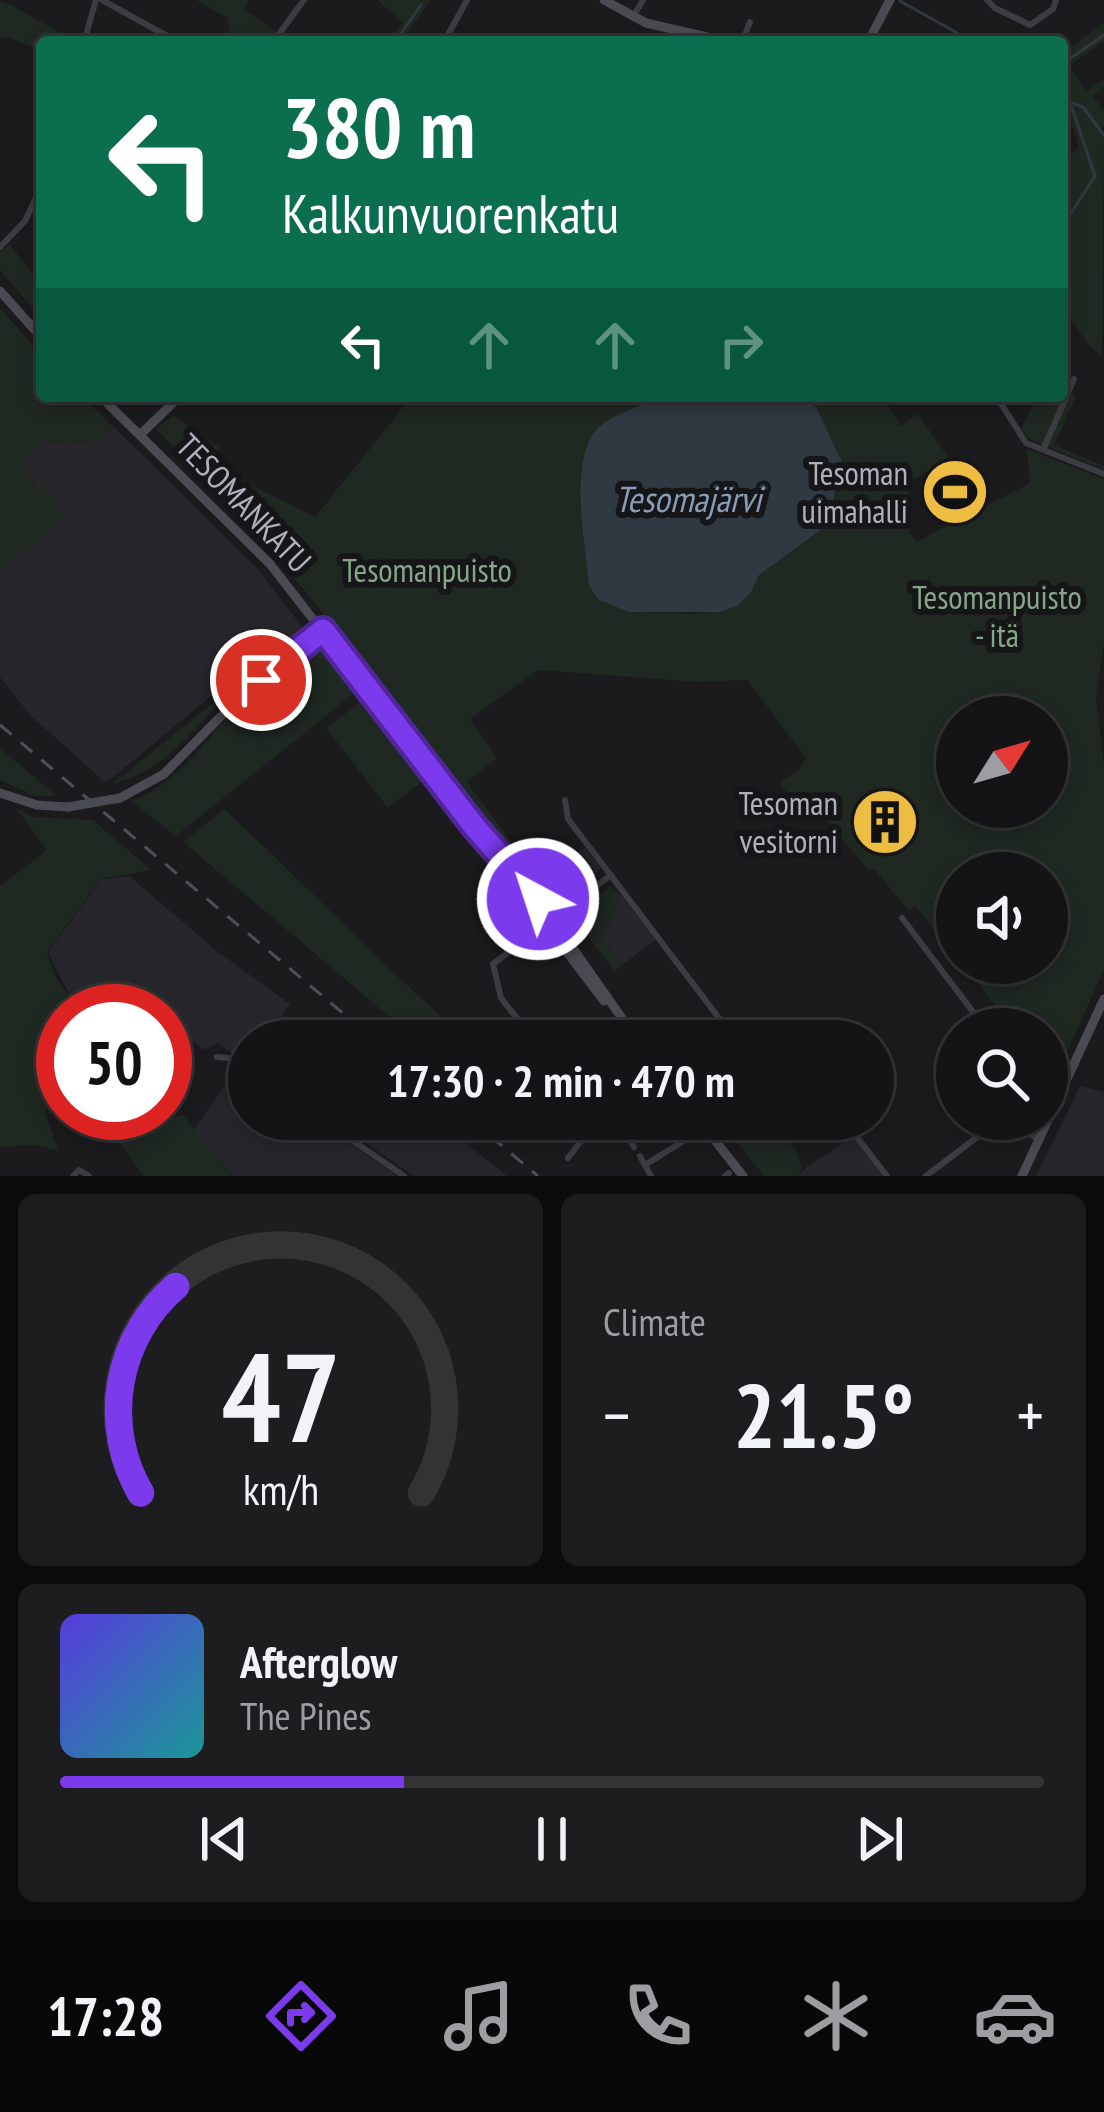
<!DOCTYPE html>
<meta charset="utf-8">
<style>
body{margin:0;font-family:"PT Sans Narrow",sans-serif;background:#1d1d1f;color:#f1f3f6;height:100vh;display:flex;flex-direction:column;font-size:45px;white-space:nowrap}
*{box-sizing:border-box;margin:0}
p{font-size:39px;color:#9d9ea1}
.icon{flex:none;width:66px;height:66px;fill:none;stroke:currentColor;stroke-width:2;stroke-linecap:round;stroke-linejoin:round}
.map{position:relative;height:1176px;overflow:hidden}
.drawer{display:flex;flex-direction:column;gap:18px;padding:18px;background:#0b0b0c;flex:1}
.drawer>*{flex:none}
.hud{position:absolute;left:36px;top:36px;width:1032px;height:366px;border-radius:12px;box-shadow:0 6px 18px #0003,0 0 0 3px #333335;background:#0b6e4f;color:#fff;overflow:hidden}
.needle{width:78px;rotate:53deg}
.tools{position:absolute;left:936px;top:696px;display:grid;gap:24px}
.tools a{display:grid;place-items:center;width:132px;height:132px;border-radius:50%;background:#141416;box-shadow:0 6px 18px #0003,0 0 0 3px #333335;font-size:60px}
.speed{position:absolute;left:36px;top:984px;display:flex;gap:24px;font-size:60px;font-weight:700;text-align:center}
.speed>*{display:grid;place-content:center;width:156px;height:156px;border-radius:50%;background:#141416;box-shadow:0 6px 18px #0003,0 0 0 3px #333335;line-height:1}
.speed .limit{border:18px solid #d22;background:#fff;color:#111}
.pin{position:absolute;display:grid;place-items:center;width:102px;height:102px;color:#fff;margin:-51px;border:6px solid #fff;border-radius:50%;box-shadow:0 3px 12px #0007}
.me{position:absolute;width:132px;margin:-66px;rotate:320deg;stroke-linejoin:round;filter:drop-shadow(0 0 9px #0008)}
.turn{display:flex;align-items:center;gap:42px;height:252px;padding:0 48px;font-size:54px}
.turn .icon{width:156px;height:156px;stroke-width:2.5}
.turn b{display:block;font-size:84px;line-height:102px}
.lanes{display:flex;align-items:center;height:114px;padding:0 48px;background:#0003;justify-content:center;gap:60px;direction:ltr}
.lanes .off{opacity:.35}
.big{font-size:90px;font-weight:700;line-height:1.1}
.drawer .tile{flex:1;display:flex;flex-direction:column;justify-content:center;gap:18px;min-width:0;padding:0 42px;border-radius:18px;background:#1d1d1f}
.drawer .dial{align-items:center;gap:0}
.dial svg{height:312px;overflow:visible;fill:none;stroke:#333335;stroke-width:7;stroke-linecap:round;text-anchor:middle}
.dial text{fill:#f1f3f6;stroke:none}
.song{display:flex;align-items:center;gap:36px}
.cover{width:144px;height:144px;border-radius:18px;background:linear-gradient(135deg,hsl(250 70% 55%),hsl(180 70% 35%))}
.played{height:12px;border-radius:6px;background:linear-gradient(90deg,#7c3aed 35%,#333335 35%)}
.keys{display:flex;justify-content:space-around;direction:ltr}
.heat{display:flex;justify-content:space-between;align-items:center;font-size:66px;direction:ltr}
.drawer .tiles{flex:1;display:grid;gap:18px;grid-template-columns:1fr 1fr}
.tile:last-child{grid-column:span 2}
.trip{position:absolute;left:228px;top:1020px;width:666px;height:120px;border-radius:60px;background:#141416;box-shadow:0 6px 18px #0003,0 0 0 3px #333335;font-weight:700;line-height:120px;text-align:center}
.dock{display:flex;height:192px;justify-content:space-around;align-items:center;background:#080809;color:#9d9ea1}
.dock .icon{width:84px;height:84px}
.dock .current{color:#7c3aed}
.dock b{font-size:54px;color:#f1f3f6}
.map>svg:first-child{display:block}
</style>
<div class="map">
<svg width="1104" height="1176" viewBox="0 0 1104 1176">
<rect width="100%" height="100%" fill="#1b1a1d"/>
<g fill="#27262a">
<polygon points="115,428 259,570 303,628 247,671 244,669 106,783 31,716 0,677 0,571 66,517 18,464 44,443 91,441"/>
<polygon points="585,848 601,869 558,903 535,874 558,869"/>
<polygon points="129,876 218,952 290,1004 265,1041 249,1041 249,1065 217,1043 205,1050 182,1035 165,1059 165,1011 86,1011 68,992 48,952 101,880"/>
<polygon points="621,895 656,940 622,965 602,937"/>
<polygon points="235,1070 249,1074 249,1119 315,1119 397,1176 233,1176 194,1130"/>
<polygon points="1080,1086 1104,1092 1104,1176 1036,1176"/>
<polygon points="331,1119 436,1119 507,1176 414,1176"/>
<polygon points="842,1122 883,1176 795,1176 841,1144 832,1130"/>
</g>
<g fill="#202822" fill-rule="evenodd">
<polygon points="196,0 249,0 244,9 277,32 265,42 230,42 228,18"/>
<polygon points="377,0 430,0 401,42 389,42 403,22"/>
<polygon points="0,1 7,3 77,42 42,42 42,51 5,36 0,38"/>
<polygon points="1104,23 1104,41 1069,66 1087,91 1104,79 1104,87 1093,96 1104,111 1104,126 1100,128 1104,134 1102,357 1088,344 1062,306 1062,161 1079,147 1062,93 1062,53"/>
<polygon points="9,244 42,285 42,319 0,270 0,252"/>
<polygon points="0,308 42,356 42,396 82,396 115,428 91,441 44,443 19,464 35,484 41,484 67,517 0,571"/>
<polygon points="1062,389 1076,396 1054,445 1104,466 1104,470 1029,439 1021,428 1038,396 1062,396"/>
<path d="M412,396h257l-38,13 -16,10 -16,181 30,12 70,2 37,-8 15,-14 8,-17 21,-17 36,-151 -19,-11h85l19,30 17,-12 32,46 -42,22 2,49 6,11 114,-59 -3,-34 77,30v164l-8,55 8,67v205l-57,126v-67h-35l-49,-66h84v-90h-90v82l-42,-49 -11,8 3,-5 -33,-40 -5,2 -41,-49 -37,-22 -11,-18 18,-12 8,-12 -59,-78 -49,2 -160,-12 -68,49 27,39 -30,24 68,92 -5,2 -255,-323 -119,-124 17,-14 47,33 -6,18 101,51zM957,717h90v90h-90z"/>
<path d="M313,644l12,7 32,40 -181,145 -45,-35c51,-18 81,-72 119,-107 12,-10 25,-19 37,-29l8,4 7,-4 -1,-13z"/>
<path d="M233,687c-35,39 -68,85 -121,97z"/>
<polygon points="363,700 424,780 388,808 326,728"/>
<polygon points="0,748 57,796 35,796 0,780"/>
<polygon points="15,807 32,817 93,820 151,870 101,879 47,952 55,976 80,1011 63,1011 63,1081 45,1112 58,1150 33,1145 0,1147 0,886 47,850"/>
<path d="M224,809c83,76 160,159 245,232h-51l-235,-199z"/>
<polygon points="610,887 621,895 602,937 622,965 615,971 575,920 575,912"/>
<polygon points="183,1115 232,1176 144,1176 109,1129"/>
<polygon points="718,1119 776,1119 775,1127 797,1151 802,1170 795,1176 764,1176"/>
</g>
<path fill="#303941" d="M669,396h128l19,11 26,55 -15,63 -68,50 -8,17 -14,14 -18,6h-90l-30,-12 -10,-14c-3,-40 -22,-128 10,-159 15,-14 50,-24 70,-31z"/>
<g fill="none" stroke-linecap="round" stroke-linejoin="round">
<g stroke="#303941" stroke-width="3">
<polyline points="900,1 961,35"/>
<polyline points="968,39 974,42"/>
<polyline points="395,42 421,5"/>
<polyline points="1062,64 1104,35"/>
<polyline points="1062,91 1067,94"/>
<polyline points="1073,103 1083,107 1104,135"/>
<polyline points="1062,221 1068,218 1095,176 1070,102"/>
</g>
<g stroke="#3c3c42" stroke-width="6">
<polyline points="102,0 178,42"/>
<polyline points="987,0 995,8 1030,25 1053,9 1056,0"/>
<polyline points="633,17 643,0"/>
<polyline points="84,42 96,0"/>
<polyline points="273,42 304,0"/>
<polyline points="444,42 467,0"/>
<polyline points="742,42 750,22"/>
<polyline points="0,247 25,221 42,185"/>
<polyline points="996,396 1026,443 1104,474"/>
<polyline points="1043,450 1074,379"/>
<polyline points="565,800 568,819 725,1026"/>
<polyline points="902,918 986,1029"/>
<polyline points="535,1041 501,998 493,964 611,875"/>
<polyline points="217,1057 228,1058 249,1070"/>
<polyline points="321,1119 404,1176"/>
<polyline points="617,1119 634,1147"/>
<polyline points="1008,1119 1039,1140"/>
<polyline points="528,1123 531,1119"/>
<polyline points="846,1123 887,1176"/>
<polyline points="640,1156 651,1176"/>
<polyline points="568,1158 598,1119"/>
<polyline points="645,1165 690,1137"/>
<polyline points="73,1176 79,1170 89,1176"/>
<polyline points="725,1176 729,1173"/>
<polyline points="926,1176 1001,1119"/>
</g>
<g stroke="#4a4b52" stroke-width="9">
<polyline points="604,0 646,23 729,42"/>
<polyline points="868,42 890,0"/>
<polyline points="0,291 42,338"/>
<polyline points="100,396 270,564 474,826 544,907 638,1041"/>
<polyline points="140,435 180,396"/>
<polyline points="0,793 37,805 68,807"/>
<polyline points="120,798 164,774 239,698 323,630"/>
<polyline points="487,847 604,1001"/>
<polyline points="698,1119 743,1176"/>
<polyline points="1022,1176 1104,999"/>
</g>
<g stroke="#4f5057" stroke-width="3" stroke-dasharray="15 12" stroke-linecap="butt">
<polyline points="0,725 376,1041"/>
<polyline points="470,1119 538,1176"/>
</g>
<polyline stroke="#4a4b52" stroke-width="9" points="68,807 120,798"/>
</g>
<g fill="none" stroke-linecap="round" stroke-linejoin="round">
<defs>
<polyline id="route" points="261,680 323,630 474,826 538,899"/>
</defs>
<use href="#route" stroke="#51269a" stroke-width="30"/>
<use href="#route" stroke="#7c3aed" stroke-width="21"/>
</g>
<defs>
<symbol id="stadium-disc" viewBox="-11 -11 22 22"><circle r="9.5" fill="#ecbc43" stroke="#161518"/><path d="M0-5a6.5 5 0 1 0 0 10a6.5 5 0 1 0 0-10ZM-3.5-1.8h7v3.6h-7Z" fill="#111"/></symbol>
<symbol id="building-disc" viewBox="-11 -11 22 22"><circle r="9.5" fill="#ecbc43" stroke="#161518"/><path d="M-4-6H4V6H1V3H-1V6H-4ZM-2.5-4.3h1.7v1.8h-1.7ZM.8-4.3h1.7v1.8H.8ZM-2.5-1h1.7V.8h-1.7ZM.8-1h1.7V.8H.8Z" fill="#111"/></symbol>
</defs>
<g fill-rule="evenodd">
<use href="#stadium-disc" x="917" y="454" width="76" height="76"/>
<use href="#building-disc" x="847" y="784" width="76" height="76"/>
</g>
<g text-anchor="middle" stroke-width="12" stroke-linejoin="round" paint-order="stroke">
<g font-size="33" fill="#aeb1bc" stroke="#161518" text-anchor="end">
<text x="908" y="485">Tesoman<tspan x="908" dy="38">uimahalli</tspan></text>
<text x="838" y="815">Tesoman<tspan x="838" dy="38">vesitorni</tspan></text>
</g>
<g font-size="33" fill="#aeb1bc" stroke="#161518">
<text transform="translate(244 503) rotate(46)" y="12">TESOMANKATU</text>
</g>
<g font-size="33" fill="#86a689" stroke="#161518">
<text x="427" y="582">Tesomanpuisto</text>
<text x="997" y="609">Tesomanpuisto<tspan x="997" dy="38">- itä</tspan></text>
</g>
<g font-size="36" font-style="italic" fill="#869db5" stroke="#161518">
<text x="688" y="512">Tesomajärvi</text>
</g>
</g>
</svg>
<div class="tools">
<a><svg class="needle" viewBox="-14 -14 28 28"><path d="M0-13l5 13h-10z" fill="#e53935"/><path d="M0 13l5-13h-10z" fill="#9d9ea1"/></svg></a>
<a><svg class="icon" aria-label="sound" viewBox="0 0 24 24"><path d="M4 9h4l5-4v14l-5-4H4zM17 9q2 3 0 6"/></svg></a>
<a><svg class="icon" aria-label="search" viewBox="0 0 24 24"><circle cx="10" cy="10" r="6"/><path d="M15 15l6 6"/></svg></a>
</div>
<div class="speed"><div class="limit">50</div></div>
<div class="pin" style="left:261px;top:680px;background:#d93025"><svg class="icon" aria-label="arrive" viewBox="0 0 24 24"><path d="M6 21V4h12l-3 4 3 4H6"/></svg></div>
<svg class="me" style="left:538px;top:899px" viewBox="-20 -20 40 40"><circle r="17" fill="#7c3aed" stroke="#fff" stroke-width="3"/><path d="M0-11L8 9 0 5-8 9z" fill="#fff"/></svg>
<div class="trip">17:30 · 2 min · 470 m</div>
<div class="hud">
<div class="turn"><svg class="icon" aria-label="left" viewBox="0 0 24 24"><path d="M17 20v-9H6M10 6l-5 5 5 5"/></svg><div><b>380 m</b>Kalkunvuorenkatu</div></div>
<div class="lanes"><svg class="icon" aria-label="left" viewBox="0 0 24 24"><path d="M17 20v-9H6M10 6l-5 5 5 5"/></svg><svg class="icon off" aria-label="ahead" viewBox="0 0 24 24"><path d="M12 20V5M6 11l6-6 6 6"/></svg><svg class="icon off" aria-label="ahead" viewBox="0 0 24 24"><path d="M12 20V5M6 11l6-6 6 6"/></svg><svg class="icon off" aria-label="right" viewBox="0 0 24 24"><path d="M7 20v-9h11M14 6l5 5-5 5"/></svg></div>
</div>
</div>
<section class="drawer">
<div class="tiles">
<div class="tile dial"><svg viewBox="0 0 100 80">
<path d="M14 69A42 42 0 1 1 86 69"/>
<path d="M14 69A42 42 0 0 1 23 16" stroke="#7c3aed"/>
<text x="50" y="56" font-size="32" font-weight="700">47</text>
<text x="50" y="72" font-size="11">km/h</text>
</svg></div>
<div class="tile"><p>Climate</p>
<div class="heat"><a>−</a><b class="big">21.5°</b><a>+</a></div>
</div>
<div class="tile">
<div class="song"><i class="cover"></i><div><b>Afterglow</b><p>The Pines</p></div></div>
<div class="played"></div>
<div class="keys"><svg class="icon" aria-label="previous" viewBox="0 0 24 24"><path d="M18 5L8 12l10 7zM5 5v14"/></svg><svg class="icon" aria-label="pause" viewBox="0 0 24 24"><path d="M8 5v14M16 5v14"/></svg><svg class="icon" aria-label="next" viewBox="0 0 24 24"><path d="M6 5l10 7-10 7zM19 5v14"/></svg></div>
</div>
</div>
</section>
<nav class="dock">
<b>17:28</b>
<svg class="icon current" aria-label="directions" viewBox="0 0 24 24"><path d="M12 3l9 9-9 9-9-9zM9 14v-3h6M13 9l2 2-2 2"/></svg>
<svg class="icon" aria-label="music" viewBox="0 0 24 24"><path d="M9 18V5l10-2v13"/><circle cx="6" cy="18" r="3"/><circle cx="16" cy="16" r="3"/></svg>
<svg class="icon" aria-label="phone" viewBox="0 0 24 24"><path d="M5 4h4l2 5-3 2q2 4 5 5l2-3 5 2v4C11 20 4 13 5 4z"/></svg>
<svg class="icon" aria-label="climate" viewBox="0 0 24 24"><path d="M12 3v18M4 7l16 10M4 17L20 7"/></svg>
<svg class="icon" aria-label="car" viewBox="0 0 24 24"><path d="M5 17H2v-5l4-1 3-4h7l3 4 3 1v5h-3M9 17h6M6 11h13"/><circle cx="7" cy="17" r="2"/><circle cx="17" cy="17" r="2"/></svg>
</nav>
